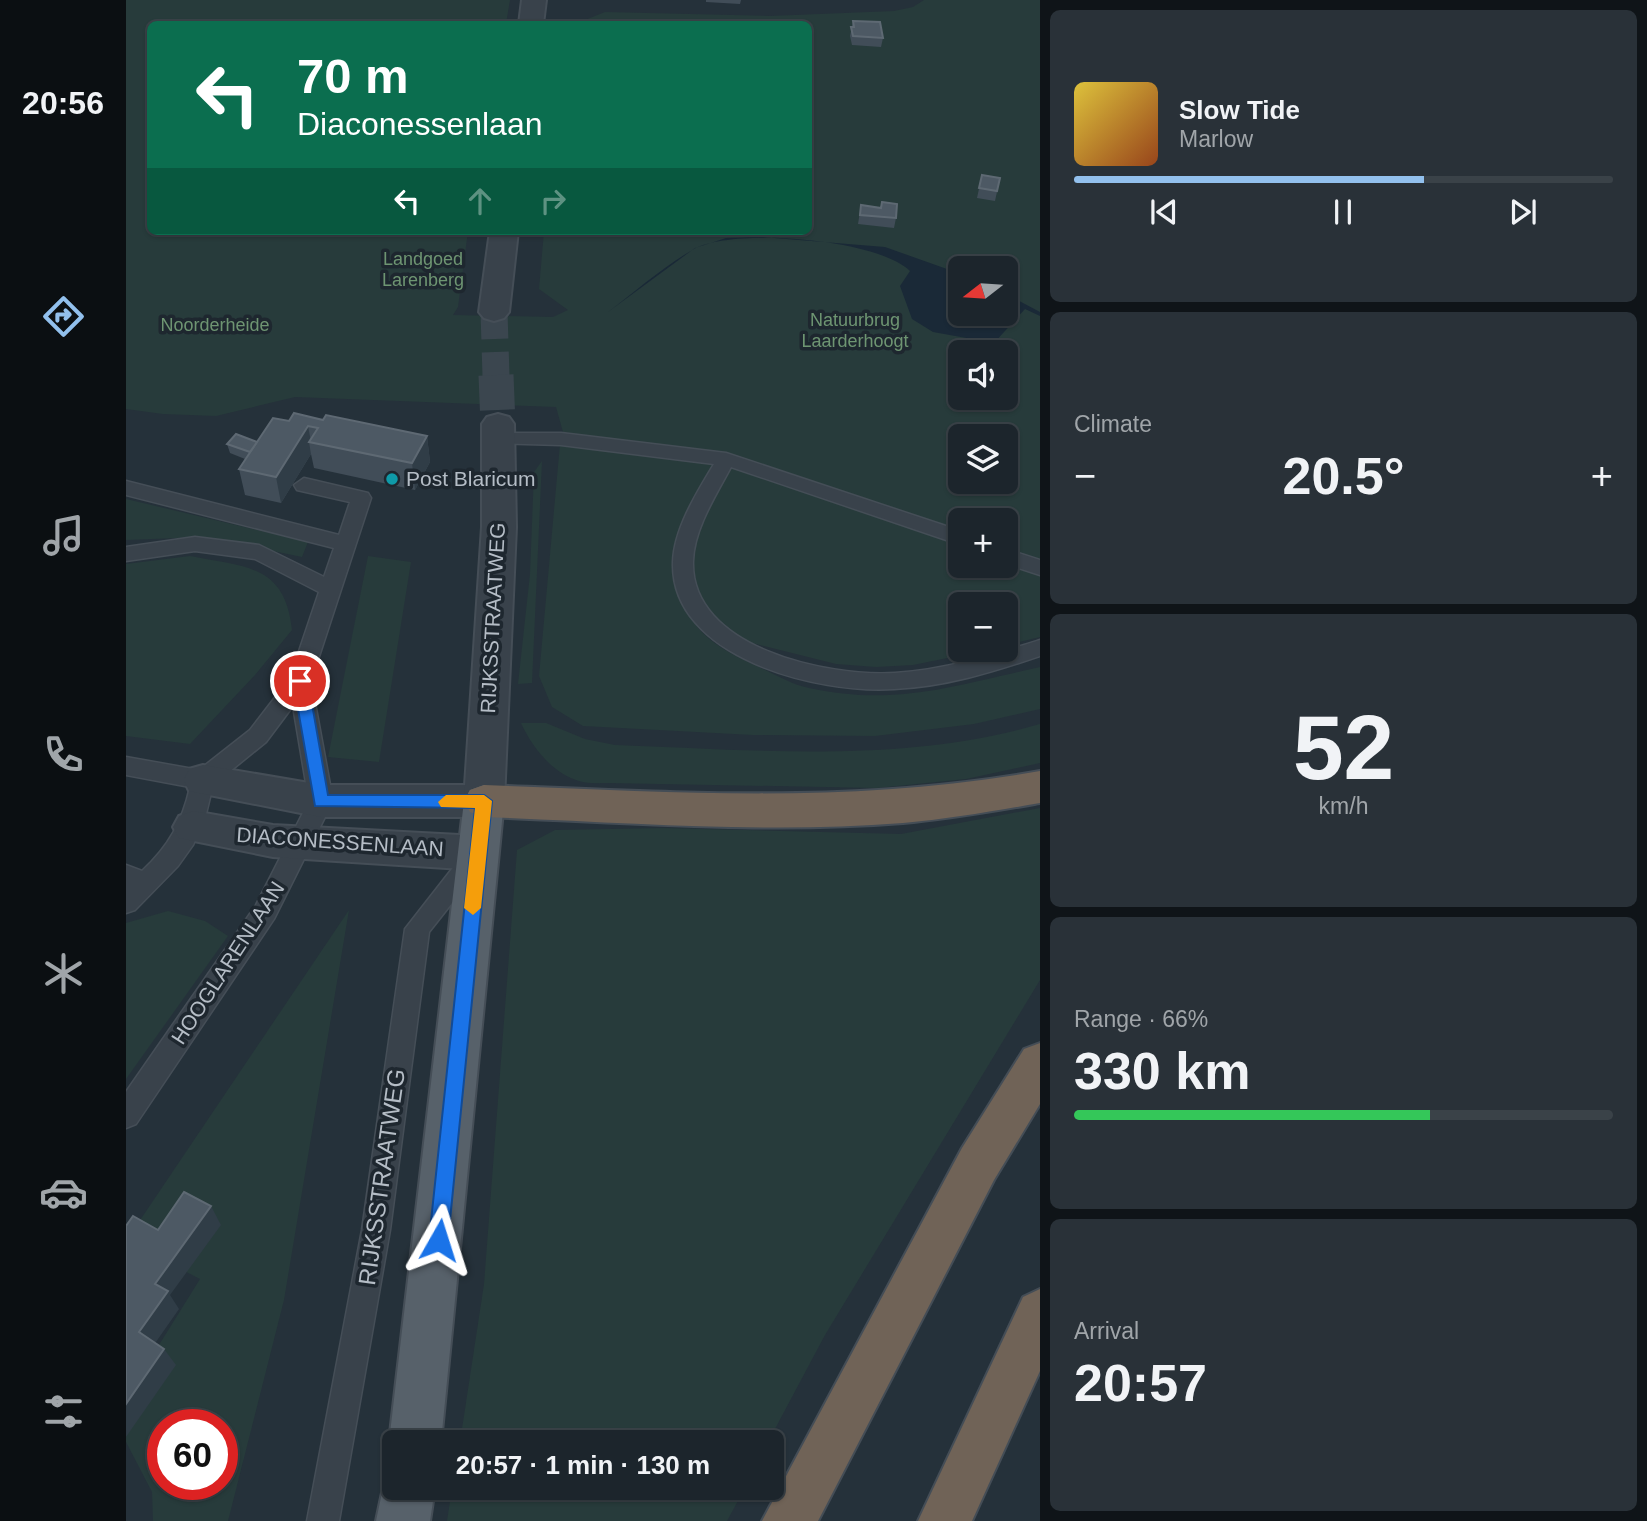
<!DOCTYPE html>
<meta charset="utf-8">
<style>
body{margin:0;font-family:Helvetica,sans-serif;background:#293138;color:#f1f3f6;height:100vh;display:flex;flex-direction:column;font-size:26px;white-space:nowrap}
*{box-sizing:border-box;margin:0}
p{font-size:23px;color:#a0a5a9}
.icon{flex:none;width:38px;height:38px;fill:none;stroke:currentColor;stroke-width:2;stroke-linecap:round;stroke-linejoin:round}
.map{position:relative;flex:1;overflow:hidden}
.side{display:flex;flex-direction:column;gap:10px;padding:10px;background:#0f1418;width:607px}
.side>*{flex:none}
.banner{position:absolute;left:21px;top:21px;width:665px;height:214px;border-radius:10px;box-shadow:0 2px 5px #0004,0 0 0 2px #3a4248;background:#0b6e4f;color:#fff;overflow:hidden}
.needle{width:46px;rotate:253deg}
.buttons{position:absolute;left:822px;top:256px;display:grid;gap:14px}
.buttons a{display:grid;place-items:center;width:70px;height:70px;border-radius:10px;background:#1c252c;box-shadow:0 2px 5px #0004,0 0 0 2px #3a4248;font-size:35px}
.speed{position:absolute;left:21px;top:1409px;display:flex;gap:14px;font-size:35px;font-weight:700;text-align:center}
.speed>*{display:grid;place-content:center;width:91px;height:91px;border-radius:50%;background:#1c252c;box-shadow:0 2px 5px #0004,0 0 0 2px #3a4248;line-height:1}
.speed .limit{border:10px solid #d22;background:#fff;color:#111}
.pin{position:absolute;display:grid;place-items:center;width:60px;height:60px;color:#fff;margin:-30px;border:4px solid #fff;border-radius:50%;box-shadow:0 2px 7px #0007}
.me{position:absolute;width:77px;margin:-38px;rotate:6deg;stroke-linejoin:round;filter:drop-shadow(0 0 5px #0008)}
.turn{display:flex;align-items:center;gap:24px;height:147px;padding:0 35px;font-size:32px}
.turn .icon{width:91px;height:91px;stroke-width:2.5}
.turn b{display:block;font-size:49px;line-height:60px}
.lanes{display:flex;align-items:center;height:66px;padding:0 35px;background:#0003;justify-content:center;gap:35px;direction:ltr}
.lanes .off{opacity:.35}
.big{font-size:52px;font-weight:600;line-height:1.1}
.side .tile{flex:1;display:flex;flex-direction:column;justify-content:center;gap:10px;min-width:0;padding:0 24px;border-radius:10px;background:#293138}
.side .dial{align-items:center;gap:0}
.dial b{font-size:91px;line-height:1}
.song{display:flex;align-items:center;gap:21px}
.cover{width:84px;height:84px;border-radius:10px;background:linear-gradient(135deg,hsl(50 70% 55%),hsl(20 70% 35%))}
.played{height:7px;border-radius:4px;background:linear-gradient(90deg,#92c0ed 65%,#3a4248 65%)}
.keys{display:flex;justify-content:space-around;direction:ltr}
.heat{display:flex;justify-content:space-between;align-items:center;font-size:38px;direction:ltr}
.charge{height:10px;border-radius:5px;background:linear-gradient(90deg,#34c759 66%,#3a4248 0)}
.trip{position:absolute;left:256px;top:1430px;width:402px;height:70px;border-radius:10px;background:#1c252c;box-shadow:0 2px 5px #0004,0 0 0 2px #3a4248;font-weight:600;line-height:70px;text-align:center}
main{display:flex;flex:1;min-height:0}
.tab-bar{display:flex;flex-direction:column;width:126px;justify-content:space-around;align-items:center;background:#0b0f12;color:#a0a5a9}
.tab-bar .icon{width:49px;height:49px}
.tab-bar .selected{color:#92c0ed}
.tab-bar b{font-size:32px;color:#f1f3f6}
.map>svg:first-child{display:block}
</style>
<main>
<nav class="tab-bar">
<b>20:56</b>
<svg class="icon selected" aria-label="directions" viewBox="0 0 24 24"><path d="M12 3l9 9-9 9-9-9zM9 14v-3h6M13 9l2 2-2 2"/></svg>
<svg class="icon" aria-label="music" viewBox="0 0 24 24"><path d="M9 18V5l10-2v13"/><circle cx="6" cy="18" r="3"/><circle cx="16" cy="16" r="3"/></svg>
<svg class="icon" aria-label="phone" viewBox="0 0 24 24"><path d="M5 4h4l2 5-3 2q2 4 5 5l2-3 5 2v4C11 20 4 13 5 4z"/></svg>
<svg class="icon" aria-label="climate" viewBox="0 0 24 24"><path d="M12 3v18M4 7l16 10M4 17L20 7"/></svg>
<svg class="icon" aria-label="car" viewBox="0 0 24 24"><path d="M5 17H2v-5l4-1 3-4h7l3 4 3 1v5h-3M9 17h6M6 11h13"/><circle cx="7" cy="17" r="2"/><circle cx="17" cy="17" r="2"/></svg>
<svg class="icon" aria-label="filters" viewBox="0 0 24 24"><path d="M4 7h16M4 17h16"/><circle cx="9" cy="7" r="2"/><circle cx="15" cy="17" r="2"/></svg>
</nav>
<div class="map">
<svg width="914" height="1521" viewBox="0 0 914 1521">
<rect width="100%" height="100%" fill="#25313a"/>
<g fill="#273b3b" fill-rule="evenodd">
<path d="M0,0h384l-4,24h-356v207h318l-10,76 -5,8 100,2 15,-7 -29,-21 5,-58h264v-207h-233l30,-12 165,4 124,-5 19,-4 11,-7h116v565l-34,-13v-32h-45v15l-234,-78 -164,-25 -7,-25 -261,-10 -79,19 -53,-2 -37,-5zM835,268h45v45h-45zM835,352h45v45h-45zM835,436h45v45h-45z"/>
<path d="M434,444l160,18 -41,128c11,41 36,56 71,73 19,8 39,21 59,25 86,19 148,-3 231,-21v42l-66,15 -99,12 -122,-1 -170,-9 -31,-19 -13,-31z"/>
<polygon points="416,461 406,683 392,684 404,574 408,472"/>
<polygon points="603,463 835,543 835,565 880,565 880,560 914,573 914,637 880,645 880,604 835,604 835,649 866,649 787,665 750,667 710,664 610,639 569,601 563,556 585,493"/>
<polygon points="0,499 182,542 176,557 79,537 0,540"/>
<path d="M64,556c55,11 95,8 102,74l-37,45 -65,69 -64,-8v-172z"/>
<polygon points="242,556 285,562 253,762 202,757"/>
<path d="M395,723h25l39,16 30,6c140,5 288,19 425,-21v39l-74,16 -89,9 -270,-5c-8,0 -20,1 -28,-2 -27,-8 -47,-34 -58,-58z"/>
<polygon points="914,808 914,980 699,1335 642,1442 334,1442 358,1284 391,850 429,830 539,828 775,834"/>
<path d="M223,910l-65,390 -56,221h-75l-1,-29 -26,-50v-44l74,-119 -74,-38zM37,1424h59v60h-59z"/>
<polygon points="42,911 79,921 102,936 0,1079 0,923"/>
<polygon points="326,1488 619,1488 601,1521 321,1521"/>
</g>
<path fill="#1a2937" d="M636,237l123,10 76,27v39h45v-19l34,18v4l-15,-7 -31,34 -61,-11 -21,-13 -12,-33 10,-15c-33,-32 -175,-44 -216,-22 -30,17 -58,42 -86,63l87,-64 31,-10z"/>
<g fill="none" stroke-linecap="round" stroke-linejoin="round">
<polyline stroke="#3b464f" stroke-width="27" stroke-dasharray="27 13" stroke-linecap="butt" points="368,312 370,376"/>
<polyline stroke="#3b464f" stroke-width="35" stroke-dasharray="35 18" stroke-linecap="butt" points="370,375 372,424"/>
<defs>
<g id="service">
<path d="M372,433h63l165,20 235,78v14l-230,-78c-15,28 -37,62 -38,94 -3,87 134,116 202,112 50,-3 97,-18 145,-33v16c-47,16 -96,31 -146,33 -75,5 -224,-31 -221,-127 1,-33 24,-70 41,-98l-153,-19 -70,-2 -2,-4z"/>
<path d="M178,478l64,15 3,5 -60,183 22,120 -59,118 -138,205 -10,4v-36l130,-187 53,-104 -16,-95 -27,36 -53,43 -7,29 -13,31 -15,21 -43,44 -9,3v-48l16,6c27,-25 40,-49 48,-84l-64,-12v-18l73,13 51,-40 40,-52 29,-86 -64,-33 -60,-8 -69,10v-14l69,-10 64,8 65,32 10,-29 -208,-53v-14l213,54 11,-33 -53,-12 -3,-5z"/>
<polygon points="880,549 914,560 914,575 880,564"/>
<polygon points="348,848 356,851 360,858 356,865 303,932 264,1230 213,1521 181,1521 236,1230 279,929 340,851"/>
</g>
<g id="minor">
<polygon points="77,765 195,785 358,785 372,790 378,801 372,812 358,817 195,817 63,791 58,780 63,769"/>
<polygon points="67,811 147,825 352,836 366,841 372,853 366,865 352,870 147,857 53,838 47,827 53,816"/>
</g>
<g id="tertiary">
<polygon points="396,0 420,0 417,24 393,24"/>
<polygon points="364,231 392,231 383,312 378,318 368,321 358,318 353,312"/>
<polygon points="372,414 383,417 388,424 390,527 378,801 372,812 358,817 344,812 338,801 356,527 356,424 361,417"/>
</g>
<g id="primary">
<polygon points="358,785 372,790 378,801 315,1442 268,1442 268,1453 263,1442 338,801 344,790"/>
<polygon points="268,1468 268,1488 309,1488 304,1521 250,1521 257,1488"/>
</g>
<g id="motorway">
<path d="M914,771v32c-46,8 -91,16 -137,20 -139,11 -280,-1 -419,-6l-14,-5 -6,-11 6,-11 14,-5c191,7 366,20 556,-14z"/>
<polygon points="914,1043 914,1104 868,1180 692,1521 636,1521 836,1148 898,1049"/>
<polygon points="914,1289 914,1371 846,1521 792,1521 897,1297"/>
</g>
</defs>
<use href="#service" stroke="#454e57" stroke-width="3"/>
<use href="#minor" stroke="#454e57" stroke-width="4"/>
<use href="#tertiary" stroke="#454e57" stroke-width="4"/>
<use href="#primary" stroke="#454e57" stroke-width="4"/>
<use href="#motorway" stroke="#444d56" stroke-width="4"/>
<use href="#service" fill="#39424b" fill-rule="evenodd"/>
<use href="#minor" fill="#39424b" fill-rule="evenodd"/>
<use href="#tertiary" fill="#39424b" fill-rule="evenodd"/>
<use href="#primary" fill="#57616a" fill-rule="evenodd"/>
<use href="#motorway" fill="#706357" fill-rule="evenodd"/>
</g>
<g fill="#414d58">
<polygon points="580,0 615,0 614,4 580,2"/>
<polygon points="727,21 757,38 755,47 726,45 724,36"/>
<polygon points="856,175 874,178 869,201 851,198"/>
<polygon points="735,205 770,218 768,228 732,224"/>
<polygon points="197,420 301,436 304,462 289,490 188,468 185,454 155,503 119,495 113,469 119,459 104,453 101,444 131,442 163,421"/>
</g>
<g fill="#303d47">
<polygon points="182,426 185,442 183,442 185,454 155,503 150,477"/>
<polygon points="301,436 304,462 289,490 286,463"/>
<polygon points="85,1206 95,1225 44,1295 53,1309 25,1349 13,1332 29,1284"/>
<polygon points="38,1349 50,1365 0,1437 0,1404"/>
</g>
<g fill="#4d5964" stroke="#5e6973" stroke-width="2">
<polygon points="727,21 754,22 757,38 727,36 725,27 728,27"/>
<polygon points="856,175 874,178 871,191 853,188"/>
<polygon points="756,202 771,204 770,218 734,215 735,205 755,208"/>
<polygon points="168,413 197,420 200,415 301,436 286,463 183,442 192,428 182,426 150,477 113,469 147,418 163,421"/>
<polygon points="110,434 131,442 124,452 101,444"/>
<polygon points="58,1192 85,1206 29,1284 42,1291 13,1332 38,1349 0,1404 0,1226 7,1216 32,1230"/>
</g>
<polygon fill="#1a73e8" stroke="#114b97" stroke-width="2" points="174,676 182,681 202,795 358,795 366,801 322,1240 320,1247 313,1250 306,1247 303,1240 349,808 189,806 167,681"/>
<polygon fill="#f59e0b" points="320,795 358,795 366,801 355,908 347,915 338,908 349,808 315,807 312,802"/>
<circle fill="#0f9aa8" stroke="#1e272f" stroke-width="2.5" cx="266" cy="479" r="7"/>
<g text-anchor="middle" stroke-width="7" stroke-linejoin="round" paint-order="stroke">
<g font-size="18" fill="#6e9572" stroke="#1e272f">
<text x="297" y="265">Landgoed<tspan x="297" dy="21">Larenberg</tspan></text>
<text x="729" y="326">Natuurbrug<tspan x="729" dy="21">Laarderhoogt</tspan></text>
<text x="89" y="331">Noorderheide</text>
</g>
<g font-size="21" fill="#b5bdc6" stroke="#1e272f" text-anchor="start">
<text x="280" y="486">Post Blaricum</text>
</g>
<g font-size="21" fill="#b5bdc6" stroke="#1e272f">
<text transform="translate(367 618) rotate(-87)" y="7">RIJKSSTRAATWEG</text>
<text transform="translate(214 842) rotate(4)" y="7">DIACONESSENLAAN</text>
<text transform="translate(102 963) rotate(-57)" y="7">HOOGLARENLAAN</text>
</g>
<g font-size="24" fill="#b5bdc6" stroke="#1e272f">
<text transform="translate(256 1177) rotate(-82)" y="8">RIJKSSTRAATWEG</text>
</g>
</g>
</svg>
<div class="buttons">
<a><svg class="needle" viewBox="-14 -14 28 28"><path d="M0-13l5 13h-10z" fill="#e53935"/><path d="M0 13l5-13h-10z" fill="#a0a5a9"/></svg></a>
<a><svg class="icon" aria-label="sound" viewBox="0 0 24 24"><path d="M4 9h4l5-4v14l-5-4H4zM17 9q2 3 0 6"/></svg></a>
<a><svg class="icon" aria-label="layers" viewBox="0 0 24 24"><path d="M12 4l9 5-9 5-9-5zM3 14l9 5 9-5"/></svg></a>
<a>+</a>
<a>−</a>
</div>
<div class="speed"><div class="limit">60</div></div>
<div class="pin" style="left:174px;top:681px;background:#d93025"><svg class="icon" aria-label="arrive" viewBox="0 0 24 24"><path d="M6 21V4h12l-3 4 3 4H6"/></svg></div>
<svg class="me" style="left:313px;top:1240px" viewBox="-20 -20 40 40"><path d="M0-17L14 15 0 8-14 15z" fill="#1a73e8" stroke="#fff" stroke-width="4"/></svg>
<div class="trip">20:57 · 1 min · 130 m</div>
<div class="banner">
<div class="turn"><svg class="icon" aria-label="left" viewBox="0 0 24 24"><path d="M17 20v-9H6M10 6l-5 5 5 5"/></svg><div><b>70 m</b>Diaconessenlaan</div></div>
<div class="lanes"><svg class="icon" aria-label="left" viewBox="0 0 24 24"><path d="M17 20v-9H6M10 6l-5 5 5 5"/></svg><svg class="icon off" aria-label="ahead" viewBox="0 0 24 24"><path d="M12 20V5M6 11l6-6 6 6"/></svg><svg class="icon off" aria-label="right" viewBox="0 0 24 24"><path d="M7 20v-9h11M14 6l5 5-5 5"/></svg></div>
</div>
</div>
<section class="side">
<div class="tile">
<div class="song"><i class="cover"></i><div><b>Slow Tide</b><p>Marlow</p></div></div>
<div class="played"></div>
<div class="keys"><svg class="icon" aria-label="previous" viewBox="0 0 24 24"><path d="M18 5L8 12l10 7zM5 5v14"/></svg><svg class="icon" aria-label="pause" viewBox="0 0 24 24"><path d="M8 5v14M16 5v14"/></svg><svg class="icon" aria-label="next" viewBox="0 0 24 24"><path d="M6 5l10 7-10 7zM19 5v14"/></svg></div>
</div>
<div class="tile"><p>Climate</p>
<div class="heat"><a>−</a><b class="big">20.5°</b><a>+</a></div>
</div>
<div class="tile dial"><b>52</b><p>km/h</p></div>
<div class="tile"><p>Range · 66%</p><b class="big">330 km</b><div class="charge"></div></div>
<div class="tile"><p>Arrival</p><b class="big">20:57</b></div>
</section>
</main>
